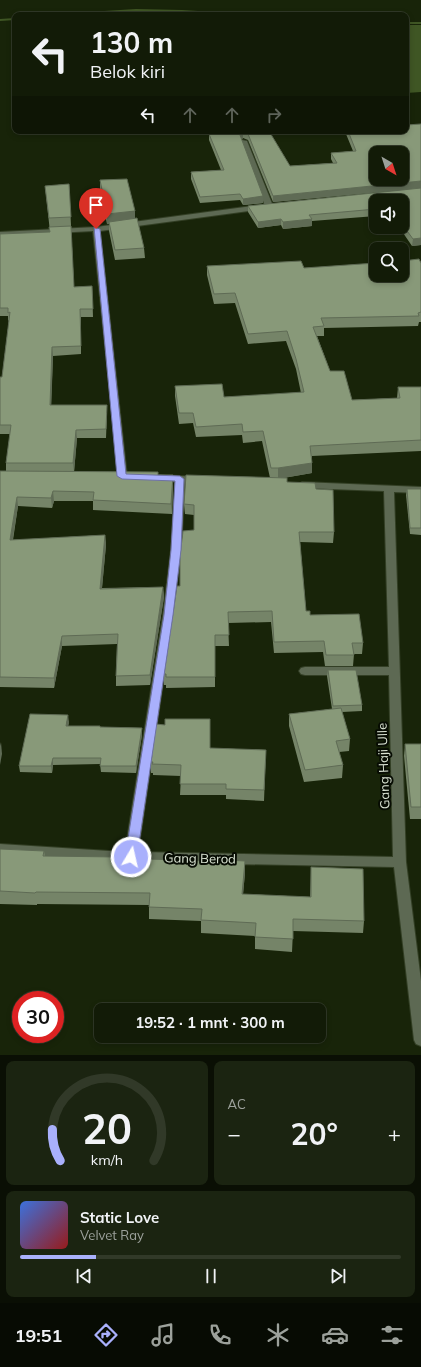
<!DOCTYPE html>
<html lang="id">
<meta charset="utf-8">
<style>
body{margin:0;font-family:Mulish,sans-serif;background:#1b2411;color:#f1f3f6;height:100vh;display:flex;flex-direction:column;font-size:15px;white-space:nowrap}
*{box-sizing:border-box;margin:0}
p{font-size:13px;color:#9ca19b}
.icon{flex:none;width:22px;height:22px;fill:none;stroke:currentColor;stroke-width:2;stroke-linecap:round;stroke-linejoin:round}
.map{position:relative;height:1055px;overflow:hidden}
.details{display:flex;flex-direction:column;gap:6px;padding:6px;background:#0a0f04;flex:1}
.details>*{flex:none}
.top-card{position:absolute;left:12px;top:12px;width:397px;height:122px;border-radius:8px;box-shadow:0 2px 6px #0003,0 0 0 1px #313928;background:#121b07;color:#f1f3f6;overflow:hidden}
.needle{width:26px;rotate:141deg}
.controls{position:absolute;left:369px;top:146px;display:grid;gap:8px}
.controls a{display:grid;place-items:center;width:40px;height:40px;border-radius:8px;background:#121b07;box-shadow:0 2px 6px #0003,0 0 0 1px #313928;font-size:20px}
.speed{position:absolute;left:12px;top:991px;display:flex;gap:8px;font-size:20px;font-weight:700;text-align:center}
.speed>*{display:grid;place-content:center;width:52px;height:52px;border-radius:50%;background:#121b07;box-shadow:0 2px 6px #0003,0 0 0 1px #313928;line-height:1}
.speed .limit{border:6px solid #d22;background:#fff;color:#111}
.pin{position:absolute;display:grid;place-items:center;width:34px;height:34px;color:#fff;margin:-41px -17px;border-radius:50% 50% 50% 0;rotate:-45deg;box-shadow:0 0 4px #0007}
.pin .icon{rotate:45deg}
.me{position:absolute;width:44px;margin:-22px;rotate:9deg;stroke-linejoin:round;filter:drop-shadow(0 0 3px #0008)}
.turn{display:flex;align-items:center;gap:14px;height:84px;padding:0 12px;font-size:18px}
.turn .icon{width:52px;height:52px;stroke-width:2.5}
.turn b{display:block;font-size:28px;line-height:34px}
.lanes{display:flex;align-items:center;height:38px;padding:0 12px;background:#0003;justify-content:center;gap:20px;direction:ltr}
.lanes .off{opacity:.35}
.big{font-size:30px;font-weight:700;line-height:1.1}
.details .card{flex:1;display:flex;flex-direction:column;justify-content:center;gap:6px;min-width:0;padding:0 14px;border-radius:8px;background:#1b2411}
.details .dial{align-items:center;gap:0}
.dial svg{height:104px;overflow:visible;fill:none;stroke:#313928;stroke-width:7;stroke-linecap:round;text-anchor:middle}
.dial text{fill:#f1f3f6;stroke:none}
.song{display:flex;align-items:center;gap:12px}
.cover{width:48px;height:48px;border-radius:6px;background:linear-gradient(135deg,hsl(220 70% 55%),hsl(0 70% 35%))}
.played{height:4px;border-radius:2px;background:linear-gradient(90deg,#a9b0fc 20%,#313928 20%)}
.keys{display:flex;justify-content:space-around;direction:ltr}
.heat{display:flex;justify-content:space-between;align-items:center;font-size:22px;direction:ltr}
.details .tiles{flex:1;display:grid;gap:6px;grid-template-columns:1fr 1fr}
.card:last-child{grid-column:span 2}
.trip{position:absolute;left:94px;top:1003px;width:232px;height:40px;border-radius:8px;background:#121b07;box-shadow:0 2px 6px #0003,0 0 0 1px #313928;font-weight:700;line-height:40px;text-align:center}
.tabs{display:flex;height:64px;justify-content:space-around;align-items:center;background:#070b03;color:#9ca19b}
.tabs .icon{width:28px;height:28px}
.tabs .on{color:#a9b0fc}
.tabs b{font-size:18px;color:#f1f3f6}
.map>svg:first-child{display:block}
</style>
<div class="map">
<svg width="421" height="1055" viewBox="0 0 421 1055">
<rect width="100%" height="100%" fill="#182409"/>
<polygon fill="#3f5624" points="406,25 421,25 421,92 406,93"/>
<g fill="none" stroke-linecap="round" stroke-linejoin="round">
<g fill="#3f5624" fill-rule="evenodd">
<polygon points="136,9 182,10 247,14 249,15 136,11 78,15 54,15 56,14"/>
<polygon points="15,18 15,20 0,21 0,19"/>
<rect x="406" y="22" width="15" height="2"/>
</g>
<defs>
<g id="minor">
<polygon points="242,140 247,141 273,206 272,208 266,208 265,206 241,141"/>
<polygon points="260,205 264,207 263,209 100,231 127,476 125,478 119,478 93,231 0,236 0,232 96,227"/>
<polygon points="160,475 200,477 205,480 200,483 185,482 181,550 173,615 138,852 393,857 389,675 305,675 301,674 299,671 301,668 305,667 389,667 384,491 302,488 297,485 302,482 421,487 421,493 394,492 406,862 421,981 421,1046 416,1044 414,1040 394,867 131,862 0,854 0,844 125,852 163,615 171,550 175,482 157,480 155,478"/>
</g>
</defs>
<use href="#minor" stroke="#333f25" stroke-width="2"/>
<use href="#minor" fill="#5d6953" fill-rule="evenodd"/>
</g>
<g fill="#758468">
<polygon points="247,131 290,166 333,163 331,159 331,153 353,151 346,134 346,131 406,131 421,188 273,202 248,140 243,138 241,140 263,203 243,205 240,200 200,203 191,179 191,172 221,170 209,140 209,134"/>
<polygon points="100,180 135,218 144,248 145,258 115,260 109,231 109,224 107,224 100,190"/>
<polygon points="69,184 74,287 92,286 93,317 81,317 81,354 53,356 51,405 107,413 106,438 77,438 74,472 158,475 173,485 172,514 93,510 93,501 54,501 52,508 18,506 13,540 105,535 106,545 102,588 163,587 164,597 150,685 116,686 116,676 117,644 62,646 54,688 0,687 0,471 6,471 6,463 10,434 0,434 0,377 2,377 9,320 8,321 8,316 0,316 0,234 50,232 45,186"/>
<polygon points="421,188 421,245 412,246 399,227 402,227 402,201 376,201 376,216 312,221 312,226 283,229 281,225 258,228 248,212 248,206"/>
<polygon points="421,263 421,322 419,322 418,326 324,328 324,336 317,336 330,371 352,400 397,398 398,387 421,387 421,451 312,456 312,473 283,478 287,482 316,489 334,532 333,543 300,542 306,611 310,615 363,643 362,654 354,654 353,666 325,666 323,652 274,653 271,622 228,623 229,646 215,646 215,687 166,688 166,685 164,685 164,674 180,586 194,530 194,515 185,514 184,504 270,478 262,441 243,443 242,435 196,437 193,423 179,424 175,396 175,386 224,397 301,393 296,369 286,341 248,344 235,303 214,304 207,275 207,266 304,268"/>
<polygon points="407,489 421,489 421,535 410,534 406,495"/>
<polygon points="328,670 362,705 362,711 342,712 350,739 349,751 339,752 343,765 342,778 304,782 289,726 289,714 332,709 327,676"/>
<polygon points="69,722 68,726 142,728 142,735 136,773 101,772 100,764 53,765 52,773 20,772 19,766"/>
<polygon points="405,744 421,744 421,819 410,819 404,756"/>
<polygon points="210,748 266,750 264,801 226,799 226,795 180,795 181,776 153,775 153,773 151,773 151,762"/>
<polygon points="0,849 44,851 45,856 208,861 245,861 245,873 243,894 310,897 311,867 364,921 363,933 293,931 292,952 255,949 255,936 201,933 201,921 149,919 149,905 37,904 37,905 0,904"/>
</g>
<g fill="#5f6b55">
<polygon points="243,131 243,138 240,142 240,135"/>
<polygon points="421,181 421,188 273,202 273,196"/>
<polygon points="263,196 263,203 243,205 243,199"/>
<polygon points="135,211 135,220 109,222 109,224 107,224 107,214"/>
<polygon points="281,219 281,225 258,228 258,222"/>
<polygon points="312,219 312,226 283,229 283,222"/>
<polygon points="421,238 421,245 412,246 413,239"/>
<polygon points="52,347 53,356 51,414 50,405"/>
<polygon points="76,430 77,438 74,472 73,463"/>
<polygon points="312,463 312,473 278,479 278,468"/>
<polygon points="173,475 173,485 172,514 171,504"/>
<polygon points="53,491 54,501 52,508 51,498"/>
<polygon points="17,497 18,506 11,550 10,540"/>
<polygon points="105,535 106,545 101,598 100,589"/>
<polygon points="163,587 164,597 150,685 150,675"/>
<polygon points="62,636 62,646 54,688 54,678"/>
<polygon points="68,715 69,722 67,733 66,726"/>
<polygon points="142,728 142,735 136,773 136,766"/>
<polygon points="1,742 2,754 0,765 0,746"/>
<polygon points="53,758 53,765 52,773 51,766"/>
<polygon points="245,861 245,873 242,906 242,894"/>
</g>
<g fill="#889979" stroke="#5f6b55" fill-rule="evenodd">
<path d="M421,124v57l-148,15 -25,-62 -5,-3 -3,4 23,61 -20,3 -3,-5 -40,3 -9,-25 33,-2 -15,-36 38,-3h22l21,35 47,-3 -6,-10 25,-2 -8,-20h58v-6zM376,153h26v26h-26z"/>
<polygon points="127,179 135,211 107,214 100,180"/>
<polygon points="69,184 71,217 49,218 45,186"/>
<polygon points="421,188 421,238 413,239 402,224 402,201 376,201 376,209 309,215 312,219 283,222 281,219 258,222 248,206"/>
<polygon points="137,218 144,248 115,250 109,222"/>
<polygon points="71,226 74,287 92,286 93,309 80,309 81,346 52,347 50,405 107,405 106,429 76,430 73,463 6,463 11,425 0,425 0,377 2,377 10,312 8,313 8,308 0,308 0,234 50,232 49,227"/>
<polygon points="419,259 421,263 421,312 418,313 419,316 321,318 324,326 313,327 330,371 344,371 352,400 400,398 398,387 421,387 421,440 310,446 312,463 278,468 271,468 263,431 243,432 242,424 196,427 193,413 179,413 175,386 222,384 224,397 304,392 296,359 287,331 248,334 235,293 214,294 207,266 301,261 304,268 376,263 376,275 402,275 402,261"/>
<polygon points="0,471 158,472 158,475 173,475 171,504 93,500 94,492 53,491 51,498 17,497 10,540 105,535 100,589 163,587 150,675 116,676 118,634 62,636 54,678 0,677"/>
<polygon points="186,475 287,478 287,482 315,483 316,489 333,490 334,532 299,532 306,611 310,611 310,615 359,614 363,643 352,643 354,655 326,655 324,641 274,642 272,611 228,612 229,635 215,635 215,677 166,677 166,674 164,674 177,586 180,586 180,556 183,531 194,530 194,505 184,504"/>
<polygon points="407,489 421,489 421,528 410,528"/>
<polygon points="328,670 356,670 362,705 333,706"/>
<polygon points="341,708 350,739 336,741 343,765 305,770 289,714"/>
<polygon points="30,714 68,715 66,726 100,726 100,727 142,728 136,766 100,766 101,758 53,758 51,766 19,766"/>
<polygon points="165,719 210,719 210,748 266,750 264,790 226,789 226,784 180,784 181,765 152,764 153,762 151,762 156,724 165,725"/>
<polygon points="405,744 421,744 421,807 411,807"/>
<polygon points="0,849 44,851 43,856 117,857 117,858 208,861 208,859 245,861 242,894 311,897 311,867 363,869 364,921 293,919 293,939 255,937 256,923 201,920 202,909 149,907 150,893 36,892 35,893 0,891"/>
</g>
<polygon fill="#a9b0fc" stroke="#6e72a4" points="94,227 100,229 126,474 180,476 184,479 181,550 173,615 137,857 135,860 131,861 127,860 125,857 164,615 171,550 175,481 122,479 117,476"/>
<g text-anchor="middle" stroke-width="4" stroke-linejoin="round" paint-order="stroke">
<g font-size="13" fill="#dae3d3" stroke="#070c03">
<text transform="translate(383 766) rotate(-92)" y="5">Gang Haji Ulle</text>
<text transform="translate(200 858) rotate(1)" y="5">Gang Berod</text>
</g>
</g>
</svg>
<div class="controls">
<a><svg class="needle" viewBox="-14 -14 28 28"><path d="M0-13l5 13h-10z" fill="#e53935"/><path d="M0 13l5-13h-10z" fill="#9ca19b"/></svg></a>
<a><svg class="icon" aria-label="sound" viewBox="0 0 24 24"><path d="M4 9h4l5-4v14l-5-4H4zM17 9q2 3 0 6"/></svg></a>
<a><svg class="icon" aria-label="search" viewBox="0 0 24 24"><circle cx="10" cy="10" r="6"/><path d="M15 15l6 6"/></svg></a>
</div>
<div class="speed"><div class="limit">30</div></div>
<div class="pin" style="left:96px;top:229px;background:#d93025"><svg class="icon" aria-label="arrive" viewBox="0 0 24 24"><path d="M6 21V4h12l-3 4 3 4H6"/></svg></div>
<svg class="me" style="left:131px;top:857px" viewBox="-20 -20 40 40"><circle r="17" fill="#a9b0fc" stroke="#fff" stroke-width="3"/><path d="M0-11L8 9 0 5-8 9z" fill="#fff"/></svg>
<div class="trip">19:52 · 1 mnt · 300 m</div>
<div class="top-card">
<div class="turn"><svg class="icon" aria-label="left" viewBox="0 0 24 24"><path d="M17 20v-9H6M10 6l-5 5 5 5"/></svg><div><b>130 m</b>Belok kiri</div></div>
<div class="lanes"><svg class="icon" aria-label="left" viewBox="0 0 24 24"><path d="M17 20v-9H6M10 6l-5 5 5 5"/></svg><svg class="icon off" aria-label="ahead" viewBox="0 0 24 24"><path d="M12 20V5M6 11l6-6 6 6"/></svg><svg class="icon off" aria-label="ahead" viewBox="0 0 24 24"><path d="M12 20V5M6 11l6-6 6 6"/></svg><svg class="icon off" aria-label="right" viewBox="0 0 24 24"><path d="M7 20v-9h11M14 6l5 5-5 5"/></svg></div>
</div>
</div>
<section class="details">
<div class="tiles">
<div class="card dial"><svg viewBox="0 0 100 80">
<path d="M14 69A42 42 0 1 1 86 69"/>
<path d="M14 69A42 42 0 0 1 8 45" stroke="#a9b0fc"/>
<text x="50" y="56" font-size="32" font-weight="700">20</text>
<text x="50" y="72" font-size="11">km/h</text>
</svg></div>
<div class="card"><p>AC</p>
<div class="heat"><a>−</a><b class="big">20°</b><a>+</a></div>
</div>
<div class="card">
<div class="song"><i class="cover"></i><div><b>Static Love</b><p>Velvet Ray</p></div></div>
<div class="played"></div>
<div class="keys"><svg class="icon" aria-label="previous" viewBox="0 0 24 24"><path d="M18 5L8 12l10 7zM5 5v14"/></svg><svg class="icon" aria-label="pause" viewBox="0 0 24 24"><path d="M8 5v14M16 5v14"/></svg><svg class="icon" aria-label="next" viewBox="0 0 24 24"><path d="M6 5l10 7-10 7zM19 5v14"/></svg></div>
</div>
</div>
</section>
<nav class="tabs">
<b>19:51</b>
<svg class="icon on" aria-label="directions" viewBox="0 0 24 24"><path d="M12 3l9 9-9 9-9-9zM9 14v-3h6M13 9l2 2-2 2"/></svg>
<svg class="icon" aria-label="music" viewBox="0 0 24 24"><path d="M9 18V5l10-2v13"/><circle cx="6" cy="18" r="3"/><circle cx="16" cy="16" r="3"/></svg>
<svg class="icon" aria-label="phone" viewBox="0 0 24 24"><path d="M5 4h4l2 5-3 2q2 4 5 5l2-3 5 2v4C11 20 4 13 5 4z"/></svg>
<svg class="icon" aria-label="climate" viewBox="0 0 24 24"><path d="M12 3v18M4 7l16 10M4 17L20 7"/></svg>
<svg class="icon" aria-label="car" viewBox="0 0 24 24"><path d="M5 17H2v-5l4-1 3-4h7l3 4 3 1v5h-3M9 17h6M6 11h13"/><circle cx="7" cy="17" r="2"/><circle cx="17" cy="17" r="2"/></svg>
<svg class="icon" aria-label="filters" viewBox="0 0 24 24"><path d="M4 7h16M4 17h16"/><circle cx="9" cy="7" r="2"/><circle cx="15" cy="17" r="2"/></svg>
</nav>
